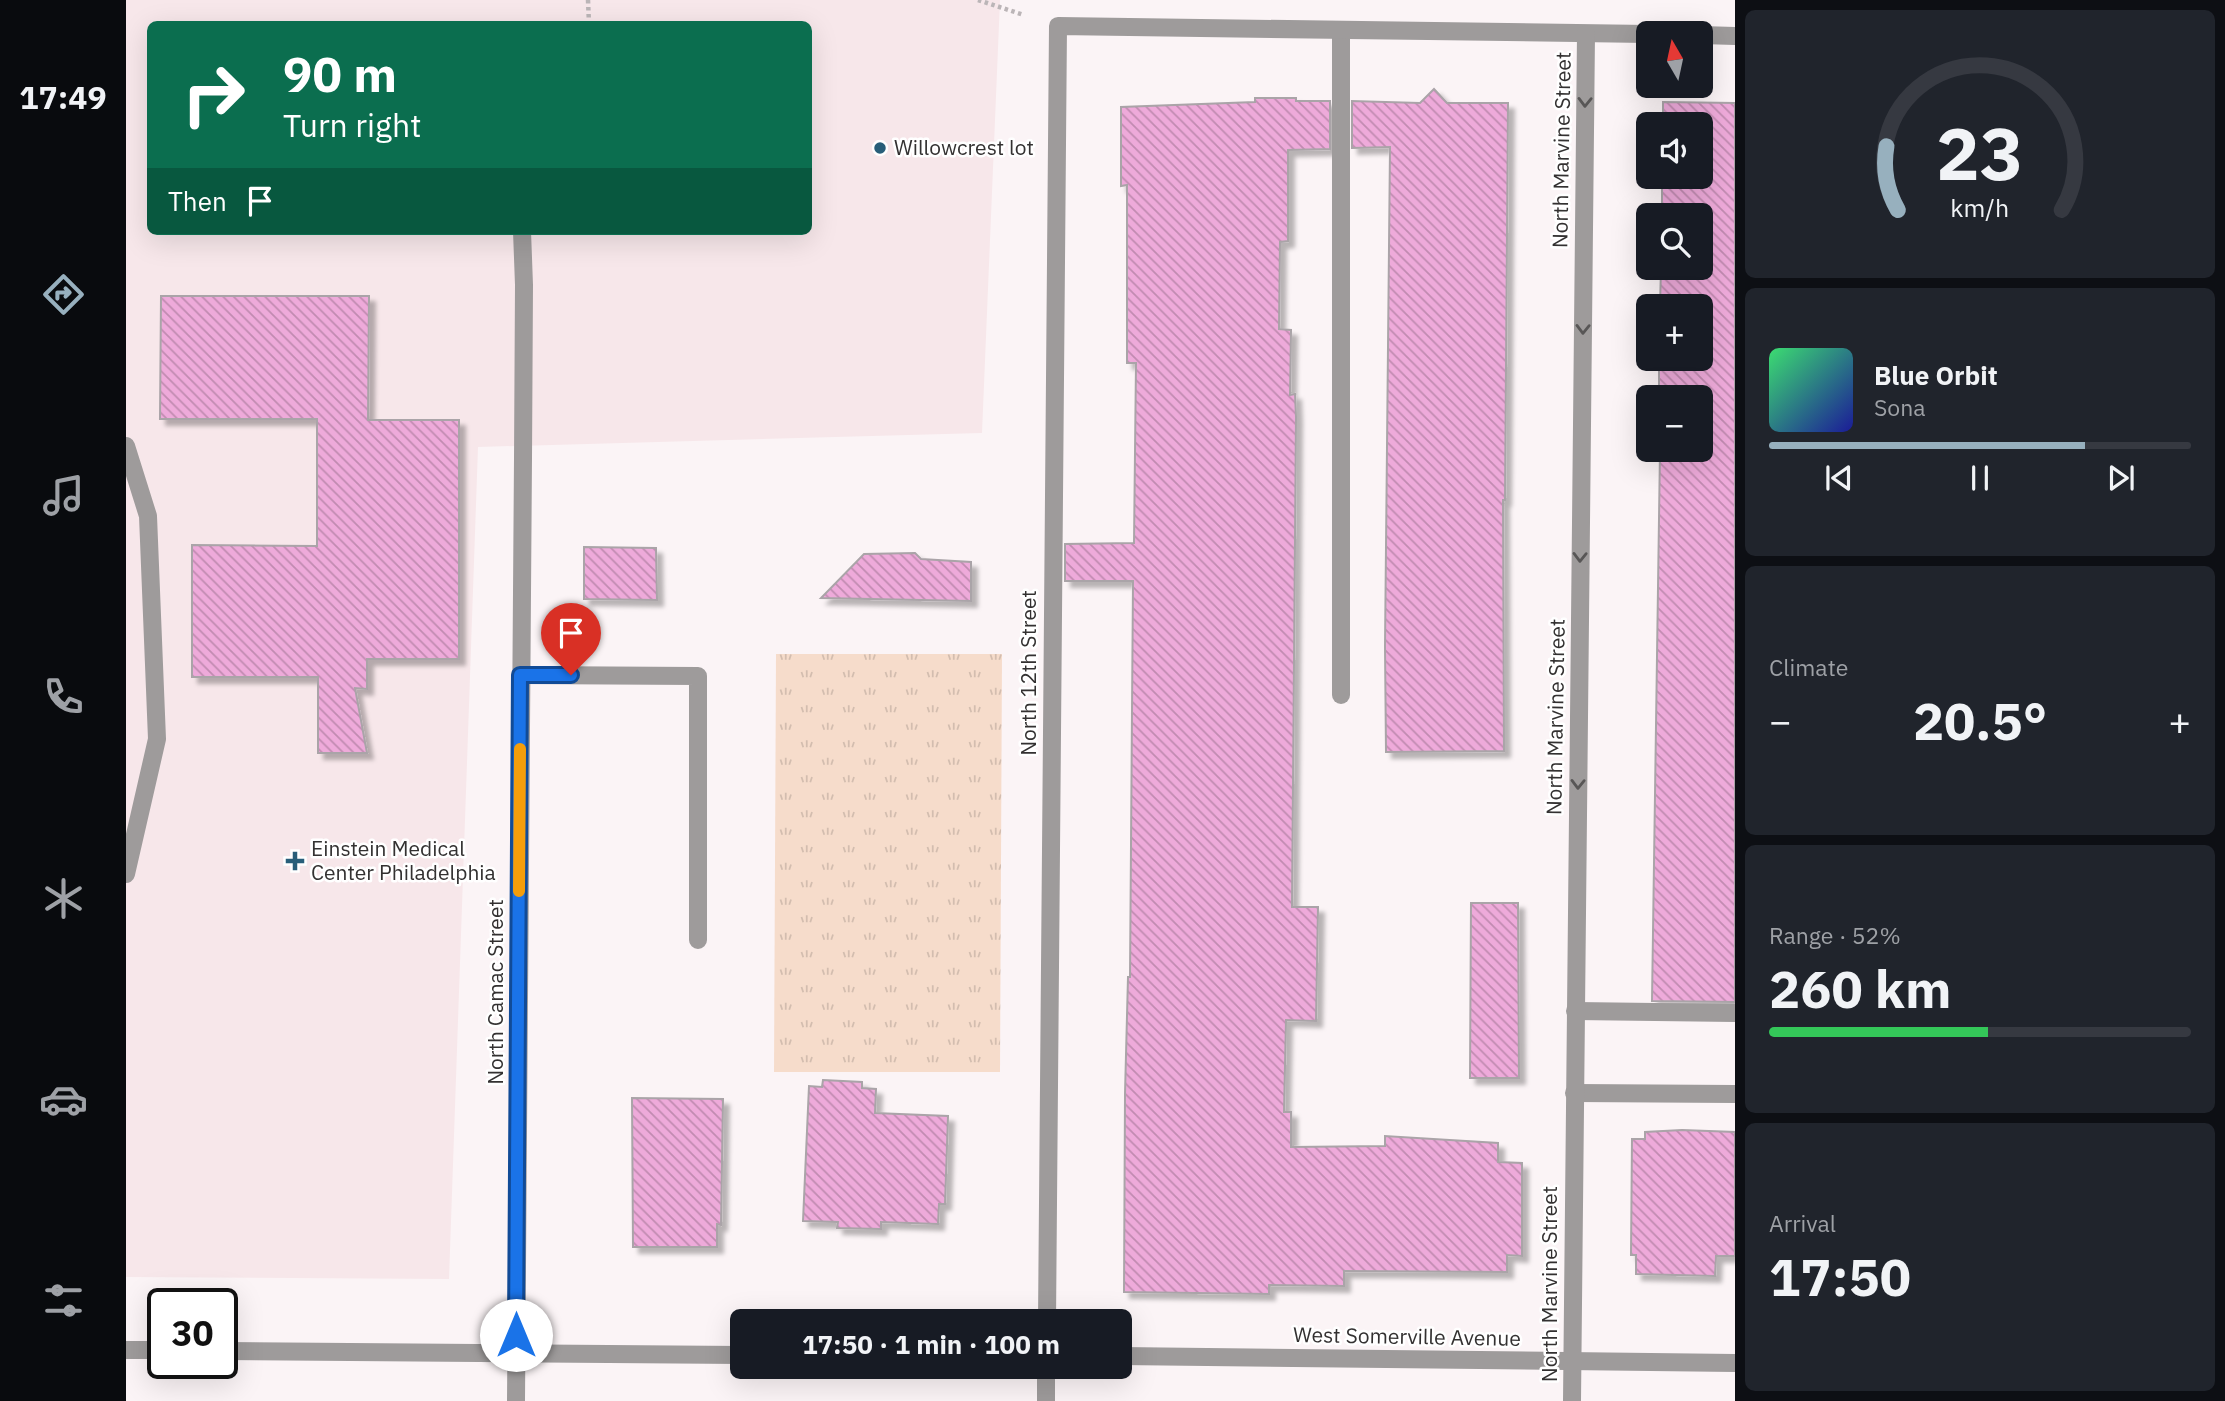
<!DOCTYPE html>
<meta charset="utf-8">
<style>
body{margin:0;font-family:"IBM Plex Sans",sans-serif;background:#20242c;color:#f1f3f6;height:100vh;display:flex;flex-direction:column;font-size:26px;white-space:nowrap}
*{box-sizing:border-box;margin:0}
p{font-size:23px;color:#9ea1a6}
.icon{flex:none;width:38px;height:38px;fill:none;stroke:currentColor;stroke-width:2;stroke-linecap:round;stroke-linejoin:round}
.map{position:relative;flex:1;overflow:hidden}
.details{display:flex;flex-direction:column;gap:10px;padding:10px;background:#0d0f14;width:490px}
.details>*{flex:none}
.banner{position:absolute;left:21px;top:21px;width:665px;height:214px;border-radius:10px;box-shadow:0 7px 28px #0002;background:#0b6e4f;color:#fff;overflow:hidden}
.needle{width:46px;rotate:351deg}
.controls{position:absolute;left:1510px;top:21px;display:grid;gap:14px}
.controls a{display:grid;place-items:center;width:77px;height:77px;border-radius:10px;background:#171b24;box-shadow:0 7px 28px #0002;font-size:35px}
.speed{position:absolute;left:21px;top:1288px;display:flex;gap:14px;font-size:35px;font-weight:700;text-align:center}
.speed>*{display:grid;place-content:center;width:91px;height:91px;border-radius:50%;background:#171b24;box-shadow:0 7px 28px #0002;line-height:1}
.speed .limit{border:4px solid #111;border-radius:10px;background:#fff;color:#111}
.pin{position:absolute;display:grid;place-items:center;width:60px;height:60px;color:#fff;margin:-72px -30px;border-radius:50% 50% 50% 0;rotate:-45deg;box-shadow:0 0 7px #0007}
.pin .icon{rotate:45deg}
.me{position:absolute;width:77px;margin:-38px;rotate:0deg;stroke-linejoin:round;filter:drop-shadow(0 0 5px #0008)}
.turn{display:flex;align-items:center;gap:24px;height:147px;padding:0 21px;font-size:32px}
.turn .icon{width:91px;height:91px;stroke-width:2.5}
.turn b{display:block;font-size:49px;line-height:60px}
.then{display:flex;align-items:center;height:66px;padding:0 21px;background:#0003;gap:14px;font-size:26px}
.big{font-size:52px;font-weight:800;line-height:1.1}
.details .tile{flex:1;display:flex;flex-direction:column;justify-content:center;gap:10px;min-width:0;padding:0 24px;border-radius:10px;background:#20242c}
.details .dial{align-items:center;gap:0}
.dial svg{height:182px;overflow:visible;fill:none;stroke:#363941;stroke-width:7;stroke-linecap:round;text-anchor:middle}
.dial text{fill:#f1f3f6;stroke:none}
.song{display:flex;align-items:center;gap:21px}
.cover{width:84px;height:84px;border-radius:10px;background:linear-gradient(135deg,hsl(140 70% 55%),hsl(240 70% 35%))}
.played{height:7px;border-radius:4px;background:linear-gradient(90deg,#97b0be 75%,#363941 75%)}
.keys{display:flex;justify-content:space-around;direction:ltr}
.heat{display:flex;justify-content:space-between;align-items:center;font-size:38px;direction:ltr}
.charge{height:10px;border-radius:5px;background:linear-gradient(90deg,#34c759 52%,#363941 0)}
.trip{position:absolute;left:604px;top:1309px;width:402px;height:70px;border-radius:10px;background:#171b24;box-shadow:0 7px 28px #0002;font-weight:800;line-height:70px;text-align:center}
main{display:flex;flex:1;min-height:0}
.tabs{display:flex;flex-direction:column;width:126px;justify-content:space-around;align-items:center;background:#090b0e;color:#9ea1a6}
.tabs .icon{width:49px;height:49px}
.tabs .current{color:#97b0be}
.tabs b{font-size:32px;color:#f1f3f6}
.map>svg:first-child{display:block}
</style>
<main>
<nav class="tabs">
<b>17:49</b>
<svg class="icon current" aria-label="directions" viewBox="0 0 24 24"><path d="M12 3l9 9-9 9-9-9zM9 14v-3h6M13 9l2 2-2 2"/></svg>
<svg class="icon" aria-label="music" viewBox="0 0 24 24"><path d="M9 18V5l10-2v13"/><circle cx="6" cy="18" r="3"/><circle cx="16" cy="16" r="3"/></svg>
<svg class="icon" aria-label="phone" viewBox="0 0 24 24"><path d="M5 4h4l2 5-3 2q2 4 5 5l2-3 5 2v4C11 20 4 13 5 4z"/></svg>
<svg class="icon" aria-label="climate" viewBox="0 0 24 24"><path d="M12 3v18M4 7l16 10M4 17L20 7"/></svg>
<svg class="icon" aria-label="car" viewBox="0 0 24 24"><path d="M5 17H2v-5l4-1 3-4h7l3 4 3 1v5h-3M9 17h6M6 11h13"/><circle cx="7" cy="17" r="2"/><circle cx="17" cy="17" r="2"/></svg>
<svg class="icon" aria-label="filters" viewBox="0 0 24 24"><path d="M4 7h16M4 17h16"/><circle cx="9" cy="7" r="2"/><circle cx="15" cy="17" r="2"/></svg>
</nav>
<div class="map">
<svg width="1609" height="1401" viewBox="0 0 1609 1401">
<defs>
<pattern id="grass-tufts" width="24" height="20" patternUnits="userSpaceOnUse" patternTransform="scale(1.75)"><rect width="24" height="20" fill="#f6dccb"/><path d="M3 7l-1-3M5 7V3M7 7l1-3M15 17l-1-3M17 17v-4M19 17l1-3" fill="none" stroke="#d3bdaf"/></pattern>
<pattern id="building-back-hatch" width="6" height="6" patternUnits="userSpaceOnUse" patternTransform="scale(1.75)"><rect width="6" height="6" fill="#eeaada"/><path d="M-1 5l2 2M0 0l6 6M5-1l2 2" fill="none" stroke="#c18bb1"/></pattern>
<filter id="shadow"><feDropShadow dx="6" dy="6" stdDeviation="2" flood-color="#0004"/></filter>
</defs>
<rect width="100%" height="100%" fill="#fbf4f6"/>
<path fill="#f7e7ea" fill-rule="evenodd" d="M0,0h874l-18,433 -504,14 -29,832 -323,-2zM24,24h658v207h-658z"/>
<polygon fill="url(#grass-tufts)" points="650,654 876,654 874,1072 648,1072"/>
<g fill="url(#building-back-hatch)" stroke="#aaa4a8" stroke-width="2" filter="url(#shadow)">
<polygon points="1308,89 1321,103 1382,103 1379,500 1377,500 1378,751 1260,752 1259,647 1264,147 1226,148 1226,101 1294,103"/>
<polygon points="1129,98 1170,98 1170,101 1204,101 1204,149 1162,150 1162,241 1154,242 1153,329 1165,330 1164,395 1169,394 1170,417 1166,907 1192,907 1190,1021 1160,1020 1158,1112 1165,1112 1165,1147 1259,1146 1259,1136 1372,1143 1372,1162 1396,1163 1396,1256 1381,1255 1381,1272 1218,1271 1218,1286 1143,1285 1143,1294 998,1292 999,1094 1002,977 1004,977 1007,581 939,581 939,544 1008,543 1010,363 1001,363 1001,185 995,186 995,107 1129,102"/>
<polygon points="1537,102 1609,103 1609,1002 1526,1001 1534,450 1575,450 1575,397 1533,397 1533,359 1575,359 1575,306 1534,306 1535,268 1575,268 1575,215 1536,215 1536,177 1575,177 1575,124 1537,124"/>
<polygon points="35,296 243,296 242,420 333,420 333,659 241,659 241,689 229,688 241,753 192,753 192,677 66,677 66,545 191,546 191,419 34,419"/>
<polygon points="458,547 530,548 531,600 458,599"/>
<polygon points="789,553 795,559 845,562 845,601 695,598 738,554"/>
<polygon points="1345,903 1392,903 1393,1078 1344,1078"/>
<polygon points="697,1080 736,1082 736,1088 750,1089 749,1113 822,1116 819,1204 813,1204 812,1224 755,1222 755,1229 711,1228 712,1222 677,1221 683,1086 696,1087"/>
<polygon points="506,1098 597,1099 595,1225 591,1224 591,1247 507,1247"/>
<polygon points="1556,1130 1609,1132 1609,1256 1590,1256 1589,1276 1510,1274 1510,1255 1505,1255 1506,1139 1519,1139 1519,1132"/>
</g>
<g fill="none" stroke-linecap="round" stroke-linejoin="round">
<g stroke="#bbb5b7" stroke-width="4.5" stroke-dasharray="3.5 3.5" stroke-linecap="butt">
<polyline points="462,0 463,24"/>
<polyline points="852,0 898,15"/>
</g>
<g stroke="#9e9b9b" stroke-width="18">
<polyline points="0,446 22,516 31,739 0,874"/>
<polyline points="394,675 572,676 572,940"/>
<polyline points="1215,695 1215,30"/>
<polyline points="1449,1011 1609,1013"/>
<polyline points="1448,1093 1609,1094"/>
</g>
<g stroke="#9e9b9b" stroke-width="18">
<polyline points="1575,35 1609,36"/>
<polyline points="921,1321 932,26 1522,34"/>
<polyline points="0,1350 37,1350"/>
<polyline points="96,1351 616,1355"/>
<polyline points="994,1356 1609,1363"/>
<polyline points="390,1401 397,458 398,285 396,231"/>
<polyline points="920,1401 920,1367"/>
<polyline points="1446,1401 1460,34"/>
</g>
</g>
<defs><path id="oneway-chevron" d="M-2-3.5L2.5 0L-2 3.5" fill="none" stroke-width="1.6" stroke-linecap="round" stroke-linejoin="round" transform="scale(1.75)"/></defs>
<g stroke="#585656">
<use href="#oneway-chevron" transform="translate(1459 102) rotate(91)"/>
<use href="#oneway-chevron" transform="translate(1457 329) rotate(91)"/>
<use href="#oneway-chevron" transform="translate(1454 557) rotate(91)"/>
<use href="#oneway-chevron" transform="translate(1452 784) rotate(91)"/>
</g>
<g fill="none" stroke-linecap="round" stroke-linejoin="round">
<defs>
<polyline id="route" points="390,1335 394,675 445,675"/>
</defs>
<use href="#route" stroke="#114b97" stroke-width="18"/>
<use href="#route" stroke="#1a73e8" stroke-width="12"/>
<polyline stroke="#f59e0b" stroke-width="12" points="393,891 394,749"/>
</g>
<g fill="#285e79" stroke="#fff" stroke-width="2.5">
<circle cx="754" cy="148" r="7"/>
<path d="M165.5 850.5h7v7h7v7h-7v7h-7v-7h-7v-7h7z"/>
</g>
<g text-anchor="middle" stroke-width="5" stroke-linejoin="round" paint-order="stroke">
<g font-size="21" fill="#333131" stroke="#fff" text-anchor="start">
<text x="768" y="155">Willowcrest lot</text>
<text x="185" y="856">Einstein Medical<tspan x="185" dy="24">Center Philadelphia</tspan></text>
</g>
<g font-size="21" fill="#333131" stroke="#fff">
<text transform="translate(1436 150) rotate(-89)" y="7">North Marvine Street</text>
<text transform="translate(903 673) rotate(-90)" y="7">North 12th Street</text>
<text transform="translate(1430 717) rotate(-89)" y="7">North Marvine Street</text>
<text transform="translate(370 992) rotate(-90)" y="7">North Camac Street</text>
<text transform="translate(1424 1284) rotate(-90)" y="7">North Marvine Street</text>
<text transform="translate(1281 1337) rotate(1)" y="7">West Somerville Avenue</text>
</g>
</g>
</svg>
<div class="controls">
<a><svg class="needle" viewBox="-14 -14 28 28"><path d="M0-13l5 13h-10z" fill="#e53935"/><path d="M0 13l5-13h-10z" fill="#9ea1a6"/></svg></a>
<a><svg class="icon" aria-label="sound" viewBox="0 0 24 24"><path d="M4 9h4l5-4v14l-5-4H4zM17 9q2 3 0 6"/></svg></a>
<a><svg class="icon" aria-label="search" viewBox="0 0 24 24"><circle cx="10" cy="10" r="6"/><path d="M15 15l6 6"/></svg></a>
<a>+</a>
<a>−</a>
</div>
<div class="speed"><div class="limit">30</div></div>
<div class="pin" style="left:445px;top:675px;background:#d93025"><svg class="icon" aria-label="arrive" viewBox="0 0 24 24"><path d="M6 21V4h12l-3 4 3 4H6"/></svg></div>
<svg class="me" style="left:390px;top:1335px" viewBox="-20 -20 40 40"><circle r="19" fill="#fff"/><path d="M0-13L10 11 0 6-10 11z" fill="#1a73e8"/></svg>
<div class="trip">17:50 · 1 min · 100 m</div>
<div class="banner">
<div class="turn"><svg class="icon" aria-label="right" viewBox="0 0 24 24"><path d="M7 20v-9h11M14 6l5 5-5 5"/></svg><div><b>90 m</b>Turn right</div></div>
<div class="then">Then<svg class="icon" aria-label="arrive" viewBox="0 0 24 24"><path d="M6 21V4h12l-3 4 3 4H6"/></svg></div>
</div>
</div>
<section class="details">
<div class="tile dial"><svg viewBox="0 0 100 80">
<path d="M14 69A42 42 0 1 1 86 69"/>
<path d="M14 69A42 42 0 0 1 9 41" stroke="#97b0be"/>
<text x="50" y="56" font-size="32" font-weight="700">23</text>
<text x="50" y="72" font-size="11">km/h</text>
</svg></div>
<div class="tile">
<div class="song"><i class="cover"></i><div><b>Blue Orbit</b><p>Sona</p></div></div>
<div class="played"></div>
<div class="keys"><svg class="icon" aria-label="previous" viewBox="0 0 24 24"><path d="M18 5L8 12l10 7zM5 5v14"/></svg><svg class="icon" aria-label="pause" viewBox="0 0 24 24"><path d="M8 5v14M16 5v14"/></svg><svg class="icon" aria-label="next" viewBox="0 0 24 24"><path d="M6 5l10 7-10 7zM19 5v14"/></svg></div>
</div>
<div class="tile"><p>Climate</p>
<div class="heat"><a>−</a><b class="big">20.5°</b><a>+</a></div>
</div>
<div class="tile"><p>Range · 52%</p><b class="big">260 km</b><div class="charge"></div></div>
<div class="tile"><p>Arrival</p><b class="big">17:50</b></div>
</section>
</main>
